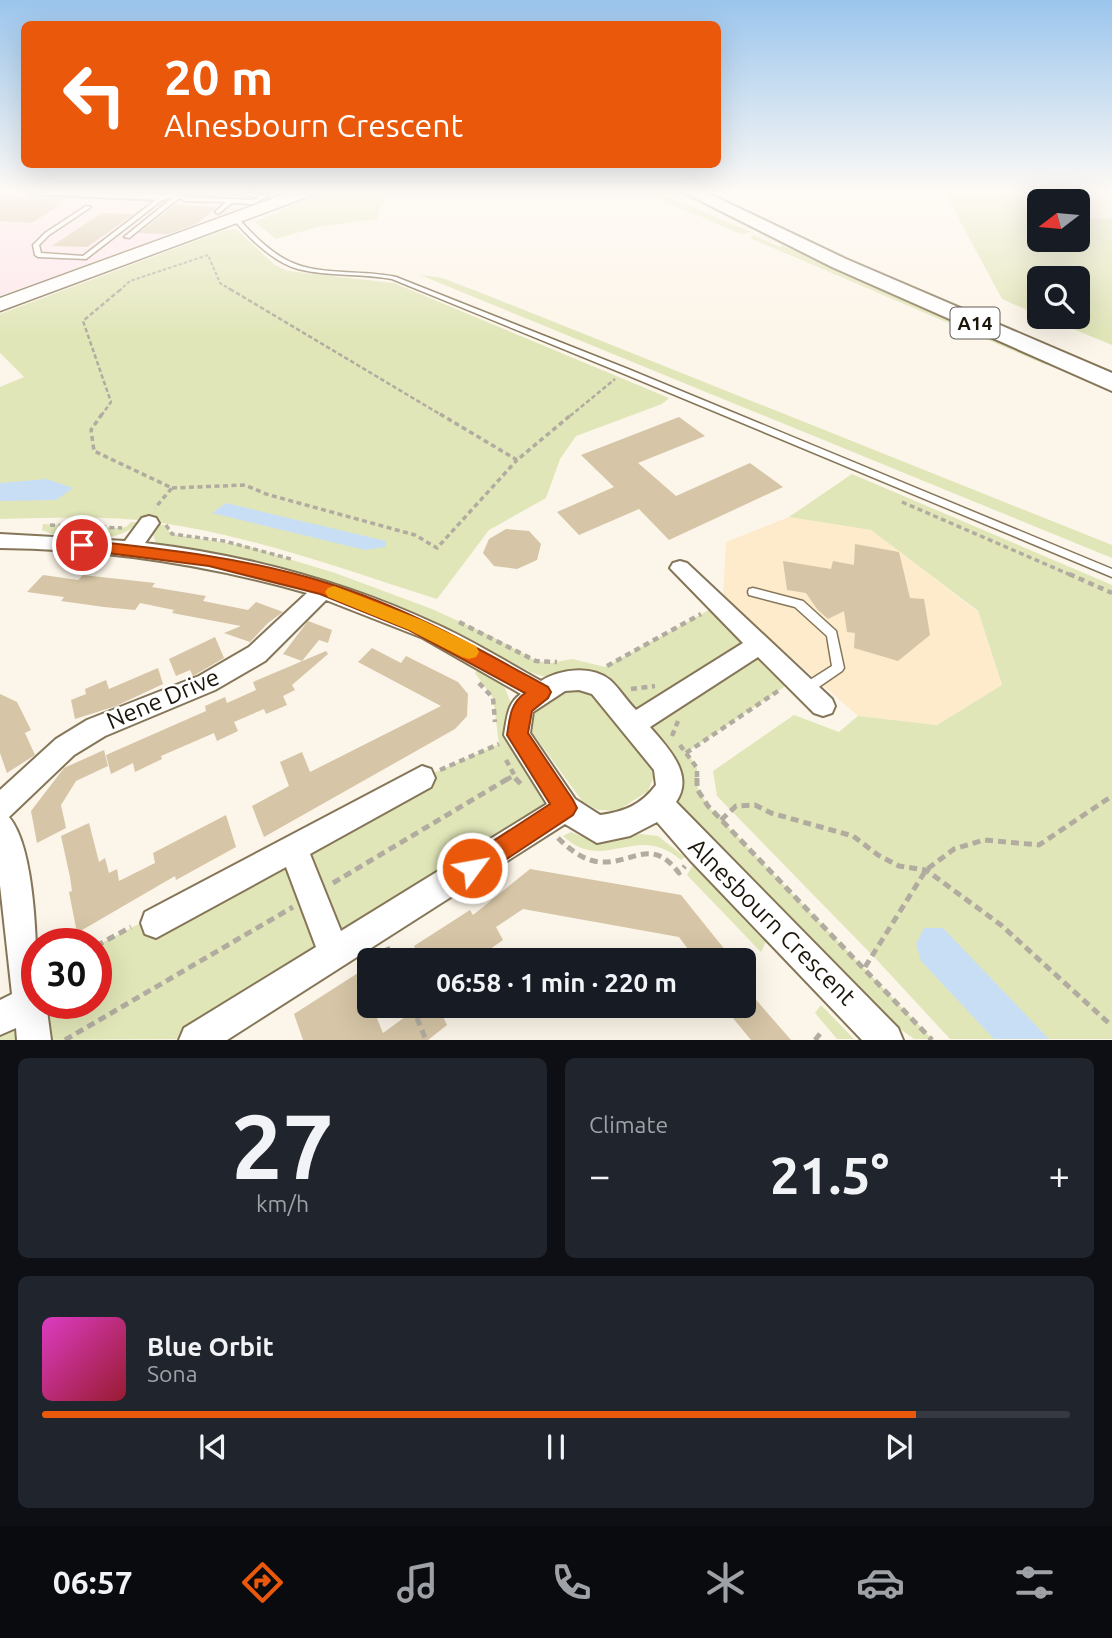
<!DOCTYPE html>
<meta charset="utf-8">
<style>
body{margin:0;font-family:Ubuntu,sans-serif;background:#20242c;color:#f1f3f6;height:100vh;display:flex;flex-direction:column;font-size:26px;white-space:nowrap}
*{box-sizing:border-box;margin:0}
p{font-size:23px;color:#9ea1a6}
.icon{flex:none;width:38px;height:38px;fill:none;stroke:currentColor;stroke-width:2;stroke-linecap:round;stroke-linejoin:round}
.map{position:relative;height:1040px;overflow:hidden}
.drawer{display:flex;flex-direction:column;gap:18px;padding:18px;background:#0d0f14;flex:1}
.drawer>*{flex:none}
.hud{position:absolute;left:21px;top:21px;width:700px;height:147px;border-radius:10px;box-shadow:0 7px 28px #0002;background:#ea580c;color:#fff;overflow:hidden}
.needle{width:46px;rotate:254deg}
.controls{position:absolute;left:1027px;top:189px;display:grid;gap:14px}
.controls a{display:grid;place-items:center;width:63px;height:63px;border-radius:10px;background:#171b24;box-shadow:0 7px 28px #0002;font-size:35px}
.speed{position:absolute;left:21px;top:928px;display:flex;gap:14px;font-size:35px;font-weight:700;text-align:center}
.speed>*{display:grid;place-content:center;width:91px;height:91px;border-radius:50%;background:#171b24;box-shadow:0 7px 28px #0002;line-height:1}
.speed .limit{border:10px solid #d22;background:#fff;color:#111}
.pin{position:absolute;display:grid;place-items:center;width:60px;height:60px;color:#fff;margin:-30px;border:4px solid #fff;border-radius:50%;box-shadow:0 2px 7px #0007}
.me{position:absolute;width:77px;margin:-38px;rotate:58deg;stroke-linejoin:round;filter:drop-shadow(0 0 5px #0008)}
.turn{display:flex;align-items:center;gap:24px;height:147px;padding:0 28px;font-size:32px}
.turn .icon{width:91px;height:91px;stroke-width:2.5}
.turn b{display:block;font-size:49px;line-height:60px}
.big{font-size:52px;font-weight:700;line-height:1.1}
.drawer .card{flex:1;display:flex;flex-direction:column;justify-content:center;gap:10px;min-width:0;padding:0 24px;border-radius:10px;background:#20242c}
.drawer .dial{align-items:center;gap:0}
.dial b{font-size:91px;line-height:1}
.song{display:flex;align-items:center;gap:21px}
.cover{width:84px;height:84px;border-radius:10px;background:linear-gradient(135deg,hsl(310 70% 55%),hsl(350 70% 35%))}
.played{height:7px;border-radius:4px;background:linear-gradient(90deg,#ea580c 85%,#363941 85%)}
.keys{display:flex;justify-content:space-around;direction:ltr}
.heat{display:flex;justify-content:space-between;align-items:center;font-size:38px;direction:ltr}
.drawer .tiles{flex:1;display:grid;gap:18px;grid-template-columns:1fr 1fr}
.card:last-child{grid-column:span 2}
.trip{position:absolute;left:357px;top:948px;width:399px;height:70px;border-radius:10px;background:#171b24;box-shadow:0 7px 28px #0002;font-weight:700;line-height:70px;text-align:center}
.tabs{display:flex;height:112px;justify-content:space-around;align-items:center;background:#090b0e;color:#9ea1a6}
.tabs .icon{width:49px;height:49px}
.tabs .on{color:#ea580c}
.tabs b{font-size:32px;color:#f1f3f6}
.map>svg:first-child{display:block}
</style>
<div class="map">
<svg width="1112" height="1040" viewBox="0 0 1112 1040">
<rect width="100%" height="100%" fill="#fcf5e9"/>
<polygon fill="#fee5ec" points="0,191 288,191 0,296"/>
<polygon fill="#fdebcc" points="789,517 871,530 978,612 1002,685 937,725 858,716 723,598 726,542"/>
<g fill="#e1e6b8">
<polygon points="326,191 394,191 380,207 377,219 317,227 276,239 255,222"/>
<polygon points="640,191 654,191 1061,363 1056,367 1044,364 750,238 753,235 780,247 783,245 752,232 741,234"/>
<polygon points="944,191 1019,191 1032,219 1039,220 1040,240 1078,240 1078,220 1112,218 1112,345 1044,317 1078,317 1078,278 1040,278 1039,315 1002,299"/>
<path d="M236,229l39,36 13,6 106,12 275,115 -7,6 -86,32 -16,23 -14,39 -57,32 -52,69c-92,-29 -186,-64 -282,-77 -51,-7 -104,-4 -155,-3v-132l24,-10 -24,-24v-39l222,-83z"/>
<polygon points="420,275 442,278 484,294 1112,545 1112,558"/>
<polygon points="852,474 1112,585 1112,1039 950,1039 877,960 717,796 713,771 794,715 839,732 858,716 937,725 1002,685 978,611 871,530 789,517"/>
<path d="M131,522h8c-21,23 -71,21 -97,8l1,-6 76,4 7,-1z"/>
<polygon points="157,524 169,526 169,532 172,534 246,546 335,573 432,609 493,637 536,661 551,663 572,659 605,667 718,605 796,679 687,752 697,768 698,789 708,806 932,1039 914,1039 881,1015 681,808 600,686 561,681 535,674 396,606 299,573 223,554 156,543 152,532"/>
<polygon points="480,667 505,688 512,706 565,808 196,1039 0,1040 0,1018 37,1003 96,1003 96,946 422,778 499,744 493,698 475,673"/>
<polygon points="564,691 580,691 595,696 649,760 654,776 648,791 617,811 598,810 582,801 532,732 531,717 537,706"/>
<path d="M571,832l21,9 13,1 36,-8 17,2 27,21 -4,3c-45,-39 -76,15 -118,-24z"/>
<polygon points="693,865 766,942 761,952 687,875"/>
<polygon points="821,1005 853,1038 854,1039 837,1039 815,1013"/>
</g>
<g fill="#c8def5">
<polygon points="47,479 73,488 56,500 0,501 0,483"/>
<polygon points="226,503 386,541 385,547 365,550 212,513"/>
<polygon points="924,928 943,928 1049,1039 994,1039 921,961 916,944"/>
</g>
<g fill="#d6c5a6">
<polygon points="0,196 64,198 54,205 60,205 32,223 0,221"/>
<polygon points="175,205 217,207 198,223 168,234 139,233"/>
<polygon points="102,213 134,214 87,247 52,246"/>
<polygon points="679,417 705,436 638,463 676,496 750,463 783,487 669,540 639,509 579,535 557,512 614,487 581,455"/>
<polygon points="506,529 529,531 541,544 537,560 517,569 494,566 483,553 489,539"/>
<polygon points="855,544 899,552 910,598 924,599 930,635 898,661 854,648 855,633 847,632 844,611 828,619 817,609 806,593 787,590 783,561 831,569 833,561 854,565"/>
<polygon points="43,575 78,580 83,575 155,583 152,587 206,596 203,601 248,610 256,602 283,612 268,623 250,642 224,633 241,626 172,613 174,610 140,603 135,610 104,607 61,601 64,597 27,592"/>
<polygon points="308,621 332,630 328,643 319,640 302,661 283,654"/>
<polygon points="215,637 224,658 193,676 190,670 176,676 169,659"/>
<polygon points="372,648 401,663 406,656 458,682 468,694 467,716 455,729 264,837 252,806 289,786 280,762 302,752 310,772 441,706 358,662"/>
<polygon points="326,651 328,654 292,685 295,690 283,696 287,705 266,714 264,709 234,722 238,731 217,741 214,733 161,756 162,759 135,772 133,763 111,774 106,755 206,711 205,706 225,697 227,703 256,690 253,682"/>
<polygon points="158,668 163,684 116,706 75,719 71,700 86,694 85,689 106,680 109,689"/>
<polygon points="0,694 17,702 31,730 25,733 35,755 7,773 0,753"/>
<polygon points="104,750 108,766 76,781 61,805 66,828 37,843 31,811 64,768"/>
<polygon points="226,815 236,847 176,880 175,876 77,933 69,892 72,891 70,877 61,836 89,823 99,862 105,858 109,873 117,869 119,881 155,863 153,853"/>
<polygon points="530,869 681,895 734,961 697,961 679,937 523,909 496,927 503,940 473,961 421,961 414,946 470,910 473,915"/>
<polygon points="358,973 369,1006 372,1006 383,1033 420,1006 438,1006 447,1025 428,1040 303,1040 294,1014"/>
<polygon points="744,986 764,1009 791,1040 751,1040 723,1006 744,1006"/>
</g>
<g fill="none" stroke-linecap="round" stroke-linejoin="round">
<defs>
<g id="service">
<polygon points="214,191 233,191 268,196 253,204 232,203 218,214 215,212 216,211 226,202 186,201 179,198 129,238 124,237 176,195 187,197 252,200 259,197"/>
<polygon points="161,196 166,197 86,259 38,257 35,255 33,245 45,233 86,206 91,207 49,235 39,245 41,253 83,256"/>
<path d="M234,218h4c16,18 36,39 60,47 29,10 67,5 98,12l232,92 484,200v8l-490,-204 -230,-94c-31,-6 -63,-2 -94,-10 -25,-7 -48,-30 -65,-50z"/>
<polygon points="753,588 803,601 836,631 844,668 842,671 810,693 806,694 802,693 800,689 802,685 832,666 827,636 795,607 749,595 748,592 749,589"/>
</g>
<g id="minor">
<polygon points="25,191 163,194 198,191 163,200 30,194"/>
<path d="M149,516l7,2 3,5 -14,20c100,12 201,39 293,82 35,16 69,37 103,56 19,-12 50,-16 69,-1 9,8 17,21 26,30l107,-67 -73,-75 3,-5 7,-2 7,2 145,136 3,7 -3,7 -9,3 -9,-3 -56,-56 -108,70c18,21 45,48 26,75l222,226 5,12h-41l-172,-180 -33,-38 -27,14 -33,7 -32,-19 -338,216h-48l5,-12 132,-81 -30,-80 -130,71 -11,-4 -4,-11 4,-11 277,-146 9,3 4,9 -4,9 -121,67 31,77 206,-127 -43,-69c3,-16 3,-32 17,-41l-98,-56 -97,-38 -61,61 -50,29 -110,46 -31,19 -65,62c28,33 28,142 28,186h9l5,37h-34l-1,-12 -16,7v-35l12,-6 -12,-109v-95l56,-51 31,-19 112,-44 50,-29 58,-54c-102,-29 -202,-44 -307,-45v-14l125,7 17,-23zM579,690l13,4 62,76 2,15c-15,20 -32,27 -56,30l-25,-16 -45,-66 3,-21 32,-21z"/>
</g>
<polygon id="primary" points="293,191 317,191 315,194 0,311 0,298"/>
<polygon id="trunk" points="681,191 703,191 846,259 1112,373 1112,391 832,267"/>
</defs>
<use href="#service" stroke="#867659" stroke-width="3"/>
<use href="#minor" stroke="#867659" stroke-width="4"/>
<use href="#primary" stroke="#867659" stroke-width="3"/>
<use href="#trunk" stroke="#867659" stroke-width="4"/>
<polyline stroke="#b2aba0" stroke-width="2" stroke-dasharray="3.5 2" stroke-linecap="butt" points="119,291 130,281 208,255 220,283 233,291"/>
<g stroke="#b2aba0" stroke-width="2.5" stroke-dasharray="4.5 2.5" stroke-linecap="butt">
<polyline points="230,289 443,416"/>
<polyline points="101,416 111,402 83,321 121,289"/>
<polyline points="570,416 615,379"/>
</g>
<g stroke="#b2aba0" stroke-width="3.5" stroke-dasharray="5 3.5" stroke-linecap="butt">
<polyline points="102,414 91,430 94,451 172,488 155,508"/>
<polyline points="440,414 517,460 572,414"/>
<polyline points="172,488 245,485 266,494 415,535 437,548 517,460"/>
<polyline points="902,502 1073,576"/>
<polyline points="50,525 122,528"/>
<polyline points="166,525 172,534 224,541 291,559"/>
</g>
<g stroke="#b2aba0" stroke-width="4.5" stroke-dasharray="6 4.5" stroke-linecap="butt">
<polyline points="1069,574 1112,593"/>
<polyline points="459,622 536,661 557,662"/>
<polyline points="607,666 701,614"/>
<polyline points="479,683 493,698 495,722"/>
<polyline points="631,689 655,686"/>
<polyline points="672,736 678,721"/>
<polyline points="680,745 697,768 697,780"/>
<polyline points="686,753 778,691"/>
<polyline points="506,760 517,780"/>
<polyline points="440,770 499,744"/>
<polyline points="506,780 513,776"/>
</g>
<g stroke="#b2aba0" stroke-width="5" stroke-dasharray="8 5" stroke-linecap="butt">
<polyline points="515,778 522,785"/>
<polyline points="697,778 697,789 708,806 932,1040"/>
<polyline points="721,820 736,806 755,805 771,813 853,836 878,855 899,866 926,870 1001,925 1112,1026"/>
<path d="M558,838c11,11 26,23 42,24 34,2 51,-26 79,11l6,-7"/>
<polyline points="333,883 509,778"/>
<polyline points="96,946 131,927"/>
<polyline points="387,947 393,961"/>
<polyline points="865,967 926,870 954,849 984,840 1039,845 1112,796"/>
<polyline points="412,1006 426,1040"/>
<polyline points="65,1040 293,907"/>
<polyline points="815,1040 823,1030"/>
</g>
<use href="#service" fill="#fff" fill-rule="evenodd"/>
<use href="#minor" fill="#fff" fill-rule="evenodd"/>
<use href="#primary" fill="#fff" fill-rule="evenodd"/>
<use href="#trunk" fill="#fff" fill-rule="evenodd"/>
</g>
<linearGradient id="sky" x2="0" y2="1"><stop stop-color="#9bc5ed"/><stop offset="0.57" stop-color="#fefaf5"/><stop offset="1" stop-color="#fefaf5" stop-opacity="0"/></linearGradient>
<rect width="1112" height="337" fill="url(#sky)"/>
<path fill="#ea580c" stroke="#983908" stroke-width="2" d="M82,540c83,9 165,18 245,43 79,24 150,65 221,104l3,5 -3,6 -16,13 -4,22 45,67 4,8 -4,7 -92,61 -9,4 -8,-4 -4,-8 4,-8 86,-56 -43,-69c3,-18 3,-31 18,-42l-116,-63 -89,-36 -111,-28 -133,-17 -2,-4 2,-4z"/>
<polygon fill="#f59e0b" points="334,586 422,620 476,646 479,652 476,657 469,659 462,657 409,630 328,597 325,592 328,588"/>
<g text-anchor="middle" stroke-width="5" stroke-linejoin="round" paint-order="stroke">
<rect fill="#fff" stroke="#605c54" stroke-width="2" x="950.5" y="307.5" width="49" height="31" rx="5"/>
<g font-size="19" font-weight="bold" fill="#1c160b">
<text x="975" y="330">A14</text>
</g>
<g font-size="24" fill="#1c160b" stroke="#fff">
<text transform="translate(163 699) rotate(-23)" y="8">Nene Drive</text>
<text transform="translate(772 922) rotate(45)" y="8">Alnesbourn Crescent</text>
</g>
</g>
</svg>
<div class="controls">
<a><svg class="needle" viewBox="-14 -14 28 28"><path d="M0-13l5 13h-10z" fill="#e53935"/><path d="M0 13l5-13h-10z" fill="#9ea1a6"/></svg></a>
<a><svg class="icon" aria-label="search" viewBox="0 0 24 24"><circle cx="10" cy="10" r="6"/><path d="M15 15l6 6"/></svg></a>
</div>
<div class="speed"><div class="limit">30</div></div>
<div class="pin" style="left:82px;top:545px;background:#d93025"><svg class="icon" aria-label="arrive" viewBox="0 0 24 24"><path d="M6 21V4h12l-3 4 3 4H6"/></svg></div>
<svg class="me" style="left:472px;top:868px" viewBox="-20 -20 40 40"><circle r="17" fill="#ea580c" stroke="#fff" stroke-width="3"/><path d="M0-11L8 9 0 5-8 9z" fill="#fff"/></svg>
<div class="trip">06:58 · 1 min · 220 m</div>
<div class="hud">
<div class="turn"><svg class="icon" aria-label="left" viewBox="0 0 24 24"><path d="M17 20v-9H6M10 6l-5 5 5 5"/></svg><div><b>20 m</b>Alnesbourn Crescent</div></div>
</div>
</div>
<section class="drawer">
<div class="tiles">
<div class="card dial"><b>27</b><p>km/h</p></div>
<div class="card"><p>Climate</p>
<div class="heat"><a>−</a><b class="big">21.5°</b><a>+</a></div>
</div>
<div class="card">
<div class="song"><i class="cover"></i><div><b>Blue Orbit</b><p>Sona</p></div></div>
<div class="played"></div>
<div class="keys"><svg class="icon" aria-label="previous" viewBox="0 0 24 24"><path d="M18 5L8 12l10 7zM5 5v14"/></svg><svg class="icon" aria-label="pause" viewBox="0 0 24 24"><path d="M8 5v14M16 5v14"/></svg><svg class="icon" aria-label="next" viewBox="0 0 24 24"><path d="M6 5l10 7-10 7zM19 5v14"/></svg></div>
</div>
</div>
</section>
<nav class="tabs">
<b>06:57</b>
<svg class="icon on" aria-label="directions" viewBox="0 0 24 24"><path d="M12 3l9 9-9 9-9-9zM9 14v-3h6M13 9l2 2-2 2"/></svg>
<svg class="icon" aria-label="music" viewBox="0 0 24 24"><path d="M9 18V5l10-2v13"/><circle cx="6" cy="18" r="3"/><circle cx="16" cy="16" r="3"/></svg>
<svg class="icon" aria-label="phone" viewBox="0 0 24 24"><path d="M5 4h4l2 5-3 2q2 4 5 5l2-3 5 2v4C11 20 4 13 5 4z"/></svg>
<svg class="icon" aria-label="climate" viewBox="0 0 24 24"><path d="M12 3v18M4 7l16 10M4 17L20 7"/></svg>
<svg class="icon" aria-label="car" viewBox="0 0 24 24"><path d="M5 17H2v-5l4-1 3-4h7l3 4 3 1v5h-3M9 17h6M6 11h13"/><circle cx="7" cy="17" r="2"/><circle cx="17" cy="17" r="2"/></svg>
<svg class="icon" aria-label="filters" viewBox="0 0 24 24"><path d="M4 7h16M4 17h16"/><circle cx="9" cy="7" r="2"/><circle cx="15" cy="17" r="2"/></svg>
</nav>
